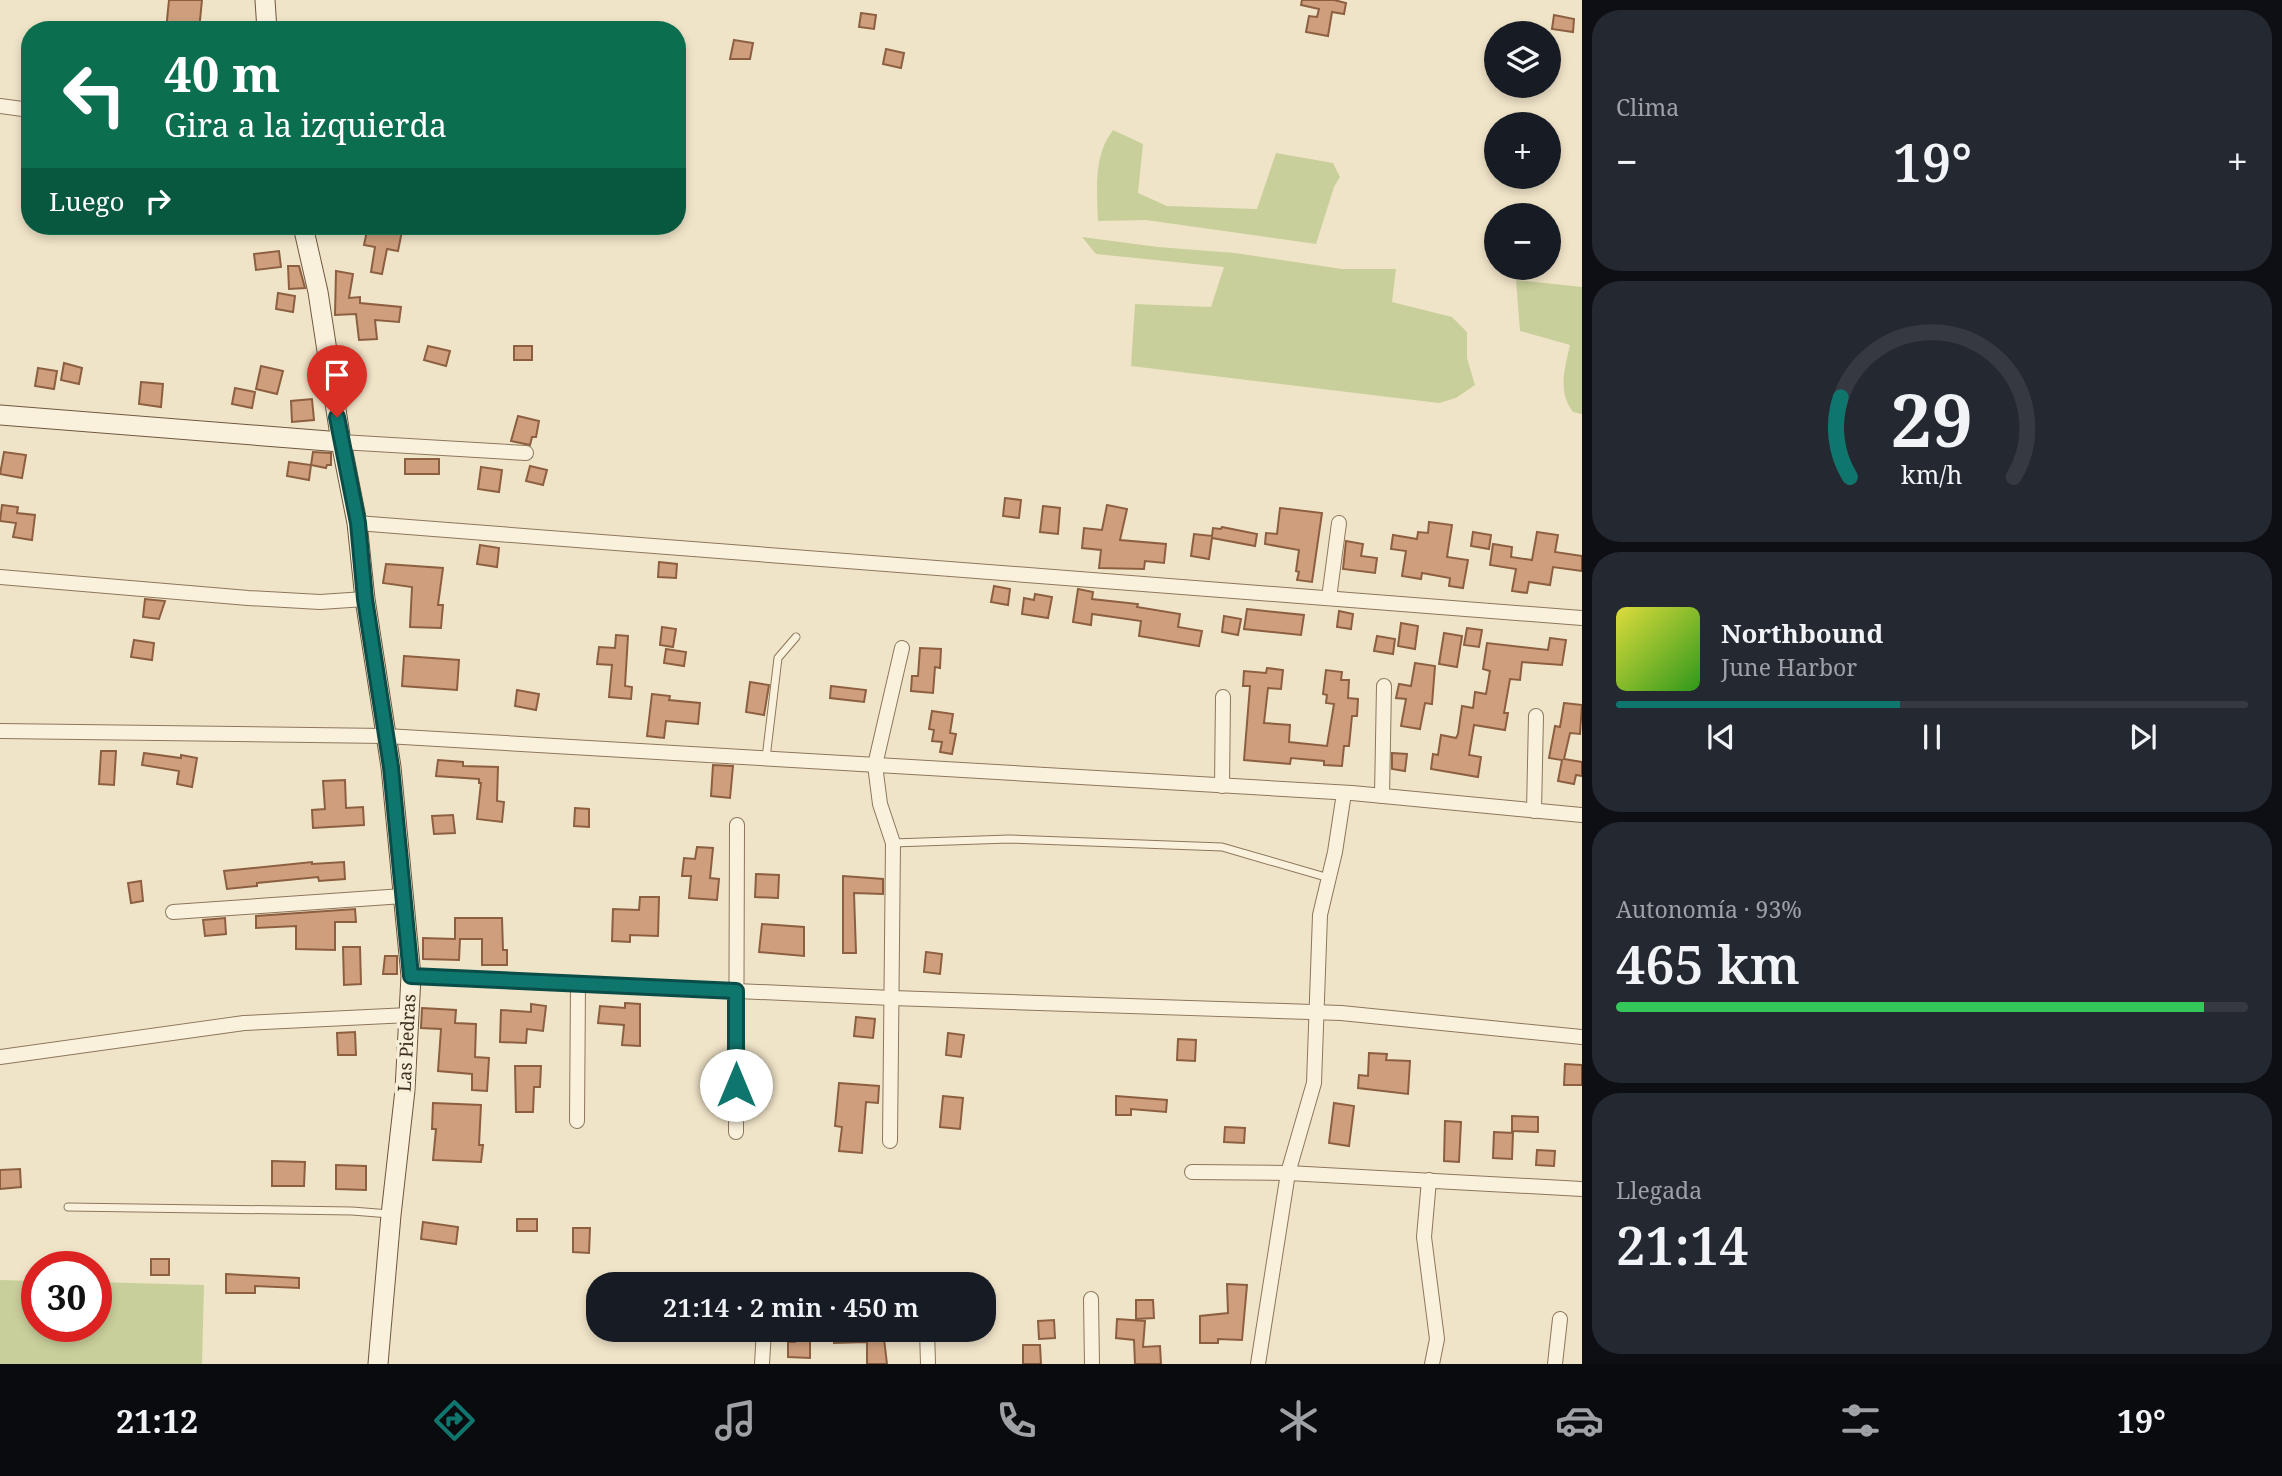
<!DOCTYPE html>
<html lang="es">
<meta charset="utf-8">
<style>
body{margin:0;font-family:"Noto Serif",serif;background:#242831;color:#f1f3f6;height:100vh;display:flex;flex-direction:column;font-size:26px;white-space:nowrap}
*{box-sizing:border-box;margin:0}
p{font-size:23px;color:#9ea1a6}
.icon{flex:none;width:38px;height:38px;fill:none;stroke:currentColor;stroke-width:2;stroke-linecap:round;stroke-linejoin:round}
.map{position:relative;flex:1;overflow:hidden}
.side{display:flex;flex-direction:column;gap:10px;padding:10px;background:#0d0f14;width:700px}
.side>*{flex:none}
.hud{position:absolute;left:21px;top:21px;width:665px;height:214px;border-radius:28px;box-shadow:0 4px 10px #0003;background:#0b6e4f;color:#fff;overflow:hidden}
.buttons{position:absolute;left:1484px;top:21px;display:grid;gap:14px}
.buttons a{display:grid;place-items:center;width:77px;height:77px;border-radius:50%;background:#171b24;box-shadow:0 4px 10px #0003;font-size:35px}
.speed{position:absolute;left:21px;top:1251px;display:flex;gap:14px;font-size:35px;font-weight:700;text-align:center}
.speed>*{display:grid;place-content:center;width:91px;height:91px;border-radius:50%;background:#171b24;box-shadow:0 4px 10px #0003;line-height:1}
.speed .limit{border:10px solid #d22;background:#fff;color:#111}
.pin{position:absolute;display:grid;place-items:center;width:60px;height:60px;color:#fff;margin:-72px -30px;border-radius:50% 50% 50% 0;rotate:-45deg;box-shadow:0 0 7px #0007}
.pin .icon{rotate:45deg}
.me{position:absolute;width:77px;margin:-38px;rotate:0deg;stroke-linejoin:round;filter:drop-shadow(0 0 5px #0008)}
.turn{display:flex;align-items:center;gap:24px;height:147px;padding:0 28px;font-size:32px}
.turn .icon{width:91px;height:91px;stroke-width:2.5}
.turn b{display:block;font-size:49px;line-height:60px}
.then{display:flex;align-items:center;height:66px;padding:0 28px;background:#0003;gap:14px;font-size:26px}
.big{font-size:52px;font-weight:600;line-height:1.1}
.side .tile{flex:1;display:flex;flex-direction:column;justify-content:center;gap:10px;min-width:0;padding:0 24px;border-radius:28px;background:#242831}
.side .dial{align-items:center;gap:0}
.dial svg{height:182px;overflow:visible;fill:none;stroke:#363941;stroke-width:7;stroke-linecap:round;text-anchor:middle}
.dial text{fill:#f1f3f6;stroke:none}
.song{display:flex;align-items:center;gap:21px}
.cover{width:84px;height:84px;border-radius:10px;background:linear-gradient(135deg,hsl(60 70% 55%),hsl(110 70% 35%))}
.played{height:7px;border-radius:4px;background:linear-gradient(90deg,#0f766e 45%,#363941 45%)}
.keys{display:flex;justify-content:space-around;direction:ltr}
.heat{display:flex;justify-content:space-between;align-items:center;font-size:38px;direction:ltr}
.charge{height:10px;border-radius:5px;background:linear-gradient(90deg,#34c759 93%,#363941 0)}
.trip{position:absolute;left:586px;top:1272px;width:410px;height:70px;border-radius:28px;background:#171b24;box-shadow:0 4px 10px #0003;font-weight:600;line-height:70px;text-align:center}
.tabs{display:flex;height:112px;justify-content:space-around;align-items:center;background:#090b0e;color:#9ea1a6}
.tabs .icon{width:49px;height:49px}
.tabs .current{color:#0f766e}
.tabs b{font-size:32px;color:#f1f3f6}
main{display:flex;flex:1;min-height:0}
.map>svg:first-child{display:block}
</style>
<main>
<div class="map">
<svg width="1582" height="1364" viewBox="0 0 1582 1364">
<rect width="100%" height="100%" fill="#f0e4c8"/>
<g fill="#c9cf9b">
<path d="M1113,130l30,14 -5,49 29,13 90,3 19,-56 57,10 7,14 -6,10 -18,57 -170,-24 -48,1c-1,-31 -5,-65 15,-91z"/>
<polygon points="1082,237 1158,247 1235,253 1342,269 1396,269 1392,302 1452,317 1467,332 1467,358 1475,385 1456,398 1439,403 1131,366 1135,304 1211,307 1224,267 1096,254"/>
<path d="M1516,280l66,7v127l-9,-2c-16,-21 -8,-44 -3,-67l-50,-14z"/>
<polygon points="0,1280 37,1281 37,1326 96,1326 96,1282 204,1285 202,1364 0,1364"/>
</g>
<g fill="#cf9f7d" stroke="#8d5f41" stroke-width="2">
<polygon points="169,0 202,0 199,30 166,30"/>
<polygon points="1302,0 1334,0 1346,3 1344,14 1332,12 1328,36 1306,32 1309,16 1317,17 1319,9 1301,5"/>
<polygon points="861,13 876,15 874,29 859,27"/>
<polygon points="1554,15 1574,19 1573,32 1552,29"/>
<polygon points="734,40 753,43 750,59 730,59"/>
<polygon points="886,49 904,53 901,68 883,64"/>
<polygon points="368,226 403,226 398,251 387,249 382,274 371,272 375,247 364,245"/>
<polygon points="279,251 281,267 256,270 254,254"/>
<polygon points="288,266 299,266 305,288 289,289"/>
<polygon points="336,271 353,274 349,298 360,297 360,303 401,307 399,322 375,320 377,339 359,340 356,314 335,315"/>
<polygon points="278,293 295,296 293,312 276,309"/>
<polygon points="428,346 450,351 446,366 424,360"/>
<rect x="514" y="346" width="18" height="14"/>
<polygon points="64,363 82,368 79,384 61,380"/>
<polygon points="261,366 283,371 277,394 256,389"/>
<polygon points="38,368 57,371 54,389 35,386"/>
<polygon points="141,382 163,384 161,407 139,404"/>
<polygon points="235,388 255,392 252,408 232,404"/>
<polygon points="312,399 314,420 292,422 291,401"/>
<polygon points="518,416 539,421 536,437 532,437 530,445 511,441"/>
<polygon points="4,452 26,455 22,478 0,474"/>
<polygon points="313,452 331,453 331,465 327,465 326,468 311,465"/>
<rect x="405" y="459" width="34" height="15"/>
<polygon points="289,462 311,465 309,480 287,476"/>
<polygon points="530,466 547,470 543,485 526,481"/>
<polygon points="481,467 502,470 499,492 478,489"/>
<polygon points="1005,498 1021,500 1019,518 1003,516"/>
<polygon points="2,505 18,507 17,513 35,515 32,540 13,537 16,523 0,521"/>
<polygon points="1107,505 1127,509 1120,540 1166,544 1164,563 1145,561 1144,569 1099,568 1101,550 1082,548 1084,528 1102,530"/>
<polygon points="1043,506 1060,508 1058,534 1040,532"/>
<polygon points="1280,508 1322,513 1312,582 1297,580 1299,572 1296,571 1299,550 1265,544 1266,533 1277,534"/>
<polygon points="1429,522 1452,525 1447,557 1468,560 1463,588 1449,586 1450,578 1422,573 1421,579 1402,576 1406,551 1391,549 1393,535 1417,539 1418,532 1428,533"/>
<polygon points="1222,527 1257,534 1255,546 1212,538 1209,559 1191,556 1194,534 1212,536 1213,528 1221,529"/>
<polygon points="1473,532 1491,535 1489,549 1471,546"/>
<polygon points="1537,532 1558,535 1555,552 1582,556 1582,571 1553,567 1550,585 1529,582 1527,593 1512,591 1516,569 1490,565 1493,544 1512,547 1511,557 1532,560"/>
<polygon points="1346,541 1363,544 1361,556 1377,558 1375,573 1343,569"/>
<polygon points="480,545 499,548 497,567 477,564"/>
<polygon points="659,562 677,564 676,578 658,577"/>
<polygon points="386,564 443,568 438,605 443,605 441,628 410,627 412,587 383,583"/>
<polygon points="994,586 1010,589 1008,605 991,602"/>
<polygon points="1078,589 1093,592 1092,599 1138,604 1137,607 1180,614 1178,627 1202,631 1199,646 1139,636 1141,621 1092,614 1091,625 1073,622"/>
<polygon points="1035,594 1052,597 1048,618 1022,614 1024,598 1034,600"/>
<polygon points="145,599 165,601 159,619 143,617"/>
<polygon points="1247,609 1304,615 1301,635 1244,629"/>
<polygon points="1339,611 1353,614 1351,629 1337,627"/>
<polygon points="1224,616 1241,619 1238,635 1222,632"/>
<polygon points="1401,623 1418,626 1415,649 1398,646"/>
<polygon points="662,627 676,629 673,647 660,645"/>
<polygon points="1467,628 1482,630 1479,647 1464,645"/>
<polygon points="1444,633 1462,636 1457,667 1439,664"/>
<polygon points="616,635 628,636 625,686 632,687 631,699 609,697 612,665 597,664 599,647 615,648"/>
<polygon points="1377,636 1395,639 1393,654 1374,651"/>
<polygon points="1550,638 1566,640 1562,665 1522,662 1520,680 1510,679 1504,713 1508,713 1505,730 1474,725 1469,755 1481,757 1478,777 1431,769 1433,754 1438,755 1441,735 1456,738 1458,734 1462,706 1473,708 1475,692 1486,694 1490,671 1483,669 1487,643 1548,650"/>
<polygon points="134,640 154,643 152,660 131,657"/>
<polygon points="920,648 941,649 940,668 935,667 933,693 911,691 912,676 918,676"/>
<polygon points="666,649 686,652 684,666 664,663"/>
<polygon points="404,656 459,660 457,690 402,686"/>
<polygon points="1415,663 1435,666 1432,704 1425,703 1420,729 1401,726 1406,699 1396,698 1399,684 1411,686"/>
<polygon points="1267,668 1283,670 1281,689 1268,688 1264,723 1290,725 1289,742 1327,746 1334,704 1326,703 1327,695 1323,694 1326,670 1342,672 1341,680 1349,680 1348,698 1358,699 1357,716 1352,716 1349,746 1344,746 1342,766 1324,765 1324,761 1291,758 1290,764 1244,760 1250,686 1243,686 1244,671 1266,673"/>
<polygon points="750,682 769,685 764,715 746,712"/>
<polygon points="831,686 866,690 864,702 830,698"/>
<polygon points="517,690 539,694 536,710 515,706"/>
<polygon points="652,694 670,696 669,700 700,703 698,724 666,721 664,738 647,736"/>
<polygon points="1564,703 1582,705 1580,734 1570,733 1564,759 1582,762 1582,776 1576,775 1574,784 1558,781 1562,760 1549,758 1555,726 1560,727"/>
<polygon points="932,711 953,714 950,733 956,734 952,754 940,752 942,742 932,741 934,730 929,729"/>
<polygon points="101,751 116,751 114,785 99,784"/>
<polygon points="144,753 181,758 181,755 197,758 192,787 177,784 179,771 142,765"/>
<polygon points="1392,753 1407,754 1405,771 1392,769"/>
<polygon points="438,760 463,762 463,766 498,767 497,801 504,802 502,822 477,819 481,783 479,783 479,779 436,776"/>
<polygon points="713,765 733,766 730,798 711,796"/>
<polygon points="345,780 346,808 363,807 364,825 313,828 312,810 325,809 323,781"/>
<polygon points="575,808 589,809 589,827 574,826"/>
<polygon points="453,815 455,833 434,834 432,816"/>
<polygon points="697,847 713,848 710,878 719,879 717,900 689,898 691,876 682,876 684,858 695,859"/>
<polygon points="312,862 312,864 344,862 345,879 319,881 318,877 257,883 257,886 227,889 224,871"/>
<polygon points="756,874 779,875 778,898 755,897"/>
<polygon points="843,876 883,879 883,894 854,893 856,953 843,953"/>
<polygon points="141,881 143,901 131,903 128,883"/>
<polygon points="640,897 659,897 658,936 630,935 630,942 612,941 613,909 639,910"/>
<polygon points="355,909 356,922 335,922 335,950 296,949 296,926 256,928 256,916"/>
<polygon points="225,918 226,934 205,936 203,920"/>
<polygon points="455,918 502,918 503,950 507,950 507,965 482,965 482,939 460,939 459,960 423,959 423,938 455,939"/>
<polygon points="762,924 804,927 804,956 759,952"/>
<polygon points="343,947 360,947 361,984 344,985"/>
<polygon points="926,952 942,954 940,974 924,972"/>
<polygon points="385,956 397,956 397,974 383,974"/>
<polygon points="625,1003 640,1004 640,1046 622,1045 624,1025 598,1023 600,1006 625,1008"/>
<polygon points="531,1004 546,1006 543,1031 527,1029 526,1043 500,1042 501,1010 531,1012"/>
<polygon points="422,1008 456,1010 455,1023 476,1024 475,1057 489,1058 487,1091 472,1090 472,1074 438,1071 441,1029 421,1028"/>
<polygon points="856,1017 875,1019 873,1038 854,1036"/>
<polygon points="355,1032 356,1055 338,1055 337,1033"/>
<polygon points="948,1033 964,1035 961,1057 946,1055"/>
<polygon points="1178,1039 1196,1040 1195,1061 1177,1060"/>
<polygon points="1369,1053 1387,1054 1386,1060 1410,1061 1408,1094 1358,1088 1359,1075 1368,1076"/>
<polygon points="1565,1064 1582,1065 1582,1085 1564,1085"/>
<polygon points="515,1066 541,1066 540,1087 534,1087 533,1112 516,1112"/>
<polygon points="839,1083 879,1086 878,1103 866,1102 862,1153 839,1151 842,1127 835,1126"/>
<polygon points="943,1096 963,1098 960,1129 940,1127"/>
<polygon points="1116,1096 1167,1100 1166,1112 1131,1109 1131,1115 1116,1115"/>
<polygon points="433,1103 481,1105 479,1145 483,1145 481,1162 433,1160 436,1129 432,1129"/>
<polygon points="1334,1103 1354,1106 1349,1146 1329,1143"/>
<polygon points="1512,1116 1538,1117 1538,1132 1512,1131"/>
<polygon points="1445,1121 1461,1122 1459,1162 1444,1161"/>
<polygon points="1225,1127 1245,1128 1244,1143 1224,1142"/>
<polygon points="1494,1132 1513,1133 1512,1159 1493,1158"/>
<polygon points="1537,1150 1555,1151 1554,1166 1536,1165"/>
<polygon points="272,1161 305,1162 304,1186 272,1186"/>
<polygon points="336,1165 366,1166 366,1190 336,1189"/>
<polygon points="20,1169 21,1187 0,1189 0,1170"/>
<rect x="517" y="1219" width="20" height="12"/>
<polygon points="423,1222 458,1227 456,1244 421,1239"/>
<polygon points="573,1228 590,1228 589,1253 573,1252"/>
<rect x="151" y="1259" width="18" height="16"/>
<polygon points="226,1274 299,1278 299,1288 255,1286 255,1293 226,1293"/>
<polygon points="1227,1284 1247,1285 1242,1340 1218,1339 1218,1343 1200,1343 1200,1316 1228,1313"/>
<polygon points="1136,1300 1153,1300 1154,1318 1136,1319"/>
<polygon points="1117,1319 1145,1321 1143,1347 1160,1346 1161,1364 1135,1364 1134,1340 1116,1338"/>
<polygon points="1054,1320 1055,1338 1039,1339 1038,1321"/>
<polygon points="796,1330 810,1330 810,1358 788,1357 788,1342 795,1342"/>
<polygon points="834,1330 883,1330 887,1364 867,1364 867,1342 834,1343"/>
<polygon points="1023,1345 1040,1345 1041,1364 1023,1364"/>
</g>
<g fill="none" stroke-linecap="round" stroke-linejoin="round">
<defs>
<g id="lane">
<polyline points="766,758 778,658 796,637"/>
<polyline points="893,843 1009,839 1222,847 1329,878"/>
<polyline points="68,1207 352,1211 390,1214"/>
</g>
<g id="street">
<polyline points="0,106 30,110"/>
<polyline points="341,442 526,453"/>
<polyline points="357,523 1582,618"/>
<polyline points="0,577 248,598 320,602 365,599"/>
<polyline points="1329,598 1339,523"/>
<polyline points="0,731 386,736 1352,793 1582,815"/>
<polyline points="1222,786 1223,697"/>
<polyline points="1382,796 1384,686"/>
<polyline points="1534,811 1536,716"/>
<polyline points="173,912 403,896"/>
<polyline points="411,976 892,998 1341,1013 1582,1037"/>
<polyline points="0,1057 244,1023 409,1015"/>
<polyline points="577,1121 578,984"/>
<polyline points="736,1132 737,825"/>
<polyline points="890,1141 893,843 880,804 875,765 902,648"/>
<polyline points="1192,1172 1288,1173 1582,1189"/>
<polyline points="1429,1180 1424,1237 1437,1339 1432,1364"/>
<polyline points="1091,1299 1092,1364"/>
<polyline points="927,1330 928,1364"/>
<polyline points="762,1364 764,1330"/>
<polyline points="1258,1364 1288,1173 1314,1083 1320,915 1335,852 1344,793"/>
<polyline points="1555,1364 1560,1319"/>
</g>
<g id="secondary">
<polyline points="265,0 267,30"/>
<polyline points="303,226 318,292 341,442 357,523 365,599 391,767 411,976 405,1090 391,1215 378,1364"/>
<polyline points="0,415 341,442"/>
</g>
</defs>
<use href="#lane" stroke="#8d765c" stroke-width="9"/>
<use href="#street" stroke="#8d765c" stroke-width="16"/>
<use href="#secondary" stroke="#6f573f" stroke-width="21"/>
<use href="#lane" stroke="#faf1dc" stroke-width="7"/>
<use href="#street" stroke="#faf1dc" stroke-width="14"/>
<use href="#secondary" stroke="#faf1dc" stroke-width="19"/>
</g>
<g fill="none" stroke-linecap="round" stroke-linejoin="round">
<defs>
<polyline id="route" points="337,417 358,523 365,599 391,767 411,976 736,991 736,1085"/>
</defs>
<use href="#route" stroke="#0a4d48" stroke-width="18"/>
<use href="#route" stroke="#0f766e" stroke-width="12"/>
</g>
<g text-anchor="middle" stroke-width="7" stroke-linejoin="round" paint-order="stroke">
<g font-size="18" fill="#3d2e20" stroke="#f7eed8">
<text transform="translate(407 1043) rotate(-87)" y="6">Las Piedras</text>
</g>
</g>
</svg>
<div class="buttons">
<a><svg class="icon" aria-label="layers" viewBox="0 0 24 24"><path d="M12 4l9 5-9 5-9-5zM3 14l9 5 9-5"/></svg></a>
<a>+</a>
<a>−</a>
</div>
<div class="speed"><div class="limit">30</div></div>
<div class="pin" style="left:337px;top:417px;background:#d93025"><svg class="icon" aria-label="arrive" viewBox="0 0 24 24"><path d="M6 21V4h12l-3 4 3 4H6"/></svg></div>
<svg class="me" style="left:736px;top:1085px" viewBox="-20 -20 40 40"><circle r="19" fill="#fff"/><path d="M0-13L10 11 0 6-10 11z" fill="#0f766e"/></svg>
<div class="trip">21:14 · 2 min · 450 m</div>
<div class="hud">
<div class="turn"><svg class="icon" aria-label="left" viewBox="0 0 24 24"><path d="M17 20v-9H6M10 6l-5 5 5 5"/></svg><div><b>40 m</b>Gira a la izquierda</div></div>
<div class="then">Luego<svg class="icon" aria-label="right" viewBox="0 0 24 24"><path d="M7 20v-9h11M14 6l5 5-5 5"/></svg></div>
</div>
</div>
<section class="side">
<div class="tile"><p>Clima</p>
<div class="heat"><a>−</a><b class="big">19°</b><a>+</a></div>
</div>
<div class="tile dial"><svg viewBox="0 0 100 80">
<path d="M14 69A42 42 0 1 1 86 69"/>
<path d="M14 69A42 42 0 0 1 10 34" stroke="#0f766e"/>
<text x="50" y="56" font-size="32" font-weight="700">29</text>
<text x="50" y="72" font-size="11">km/h</text>
</svg></div>
<div class="tile">
<div class="song"><i class="cover"></i><div><b>Northbound</b><p>June Harbor</p></div></div>
<div class="played"></div>
<div class="keys"><svg class="icon" aria-label="previous" viewBox="0 0 24 24"><path d="M18 5L8 12l10 7zM5 5v14"/></svg><svg class="icon" aria-label="pause" viewBox="0 0 24 24"><path d="M8 5v14M16 5v14"/></svg><svg class="icon" aria-label="next" viewBox="0 0 24 24"><path d="M6 5l10 7-10 7zM19 5v14"/></svg></div>
</div>
<div class="tile"><p>Autonomía · 93%</p><b class="big">465 km</b><div class="charge"></div></div>
<div class="tile"><p>Llegada</p><b class="big">21:14</b></div>
</section>
</main>
<nav class="tabs">
<b>21:12</b>
<svg class="icon current" aria-label="directions" viewBox="0 0 24 24"><path d="M12 3l9 9-9 9-9-9zM9 14v-3h6M13 9l2 2-2 2"/></svg>
<svg class="icon" aria-label="music" viewBox="0 0 24 24"><path d="M9 18V5l10-2v13"/><circle cx="6" cy="18" r="3"/><circle cx="16" cy="16" r="3"/></svg>
<svg class="icon" aria-label="phone" viewBox="0 0 24 24"><path d="M5 4h4l2 5-3 2q2 4 5 5l2-3 5 2v4C11 20 4 13 5 4z"/></svg>
<svg class="icon" aria-label="climate" viewBox="0 0 24 24"><path d="M12 3v18M4 7l16 10M4 17L20 7"/></svg>
<svg class="icon" aria-label="car" viewBox="0 0 24 24"><path d="M5 17H2v-5l4-1 3-4h7l3 4 3 1v5h-3M9 17h6M6 11h13"/><circle cx="7" cy="17" r="2"/><circle cx="17" cy="17" r="2"/></svg>
<svg class="icon" aria-label="filters" viewBox="0 0 24 24"><path d="M4 7h16M4 17h16"/><circle cx="9" cy="7" r="2"/><circle cx="15" cy="17" r="2"/></svg>
<b>19°</b>
</nav>
